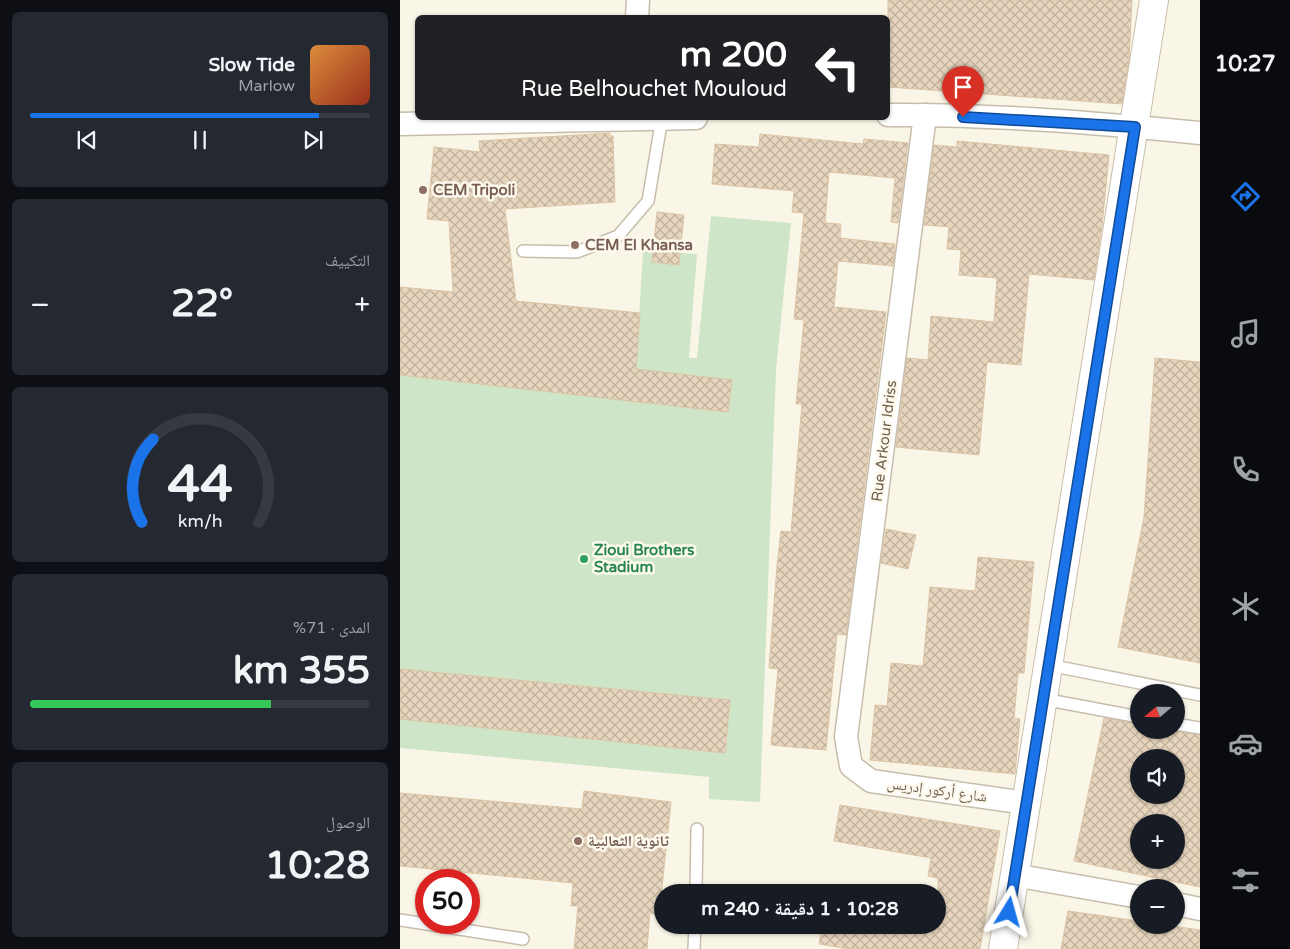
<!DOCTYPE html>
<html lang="ar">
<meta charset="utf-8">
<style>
body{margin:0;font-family:"Varela Round","Noto Naskh Arabic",sans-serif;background:#242831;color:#f1f3f6;direction:rtl;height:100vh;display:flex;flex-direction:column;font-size:19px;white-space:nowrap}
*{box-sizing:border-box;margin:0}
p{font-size:16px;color:#9ea1a6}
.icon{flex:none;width:28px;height:28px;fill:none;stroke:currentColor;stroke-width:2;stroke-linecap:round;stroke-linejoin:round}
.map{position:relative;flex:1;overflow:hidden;direction:ltr}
.details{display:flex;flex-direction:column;gap:12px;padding:12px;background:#0d0f14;width:400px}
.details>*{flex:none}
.guide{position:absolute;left:15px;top:15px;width:475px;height:105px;border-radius:8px;box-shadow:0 1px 4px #0004;direction:rtl;background:#202124;color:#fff;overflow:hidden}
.needle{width:32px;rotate:250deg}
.controls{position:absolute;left:730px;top:684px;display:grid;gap:10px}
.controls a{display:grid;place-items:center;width:55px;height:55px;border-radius:50%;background:#171b24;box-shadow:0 1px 4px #0004;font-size:25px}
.speed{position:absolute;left:15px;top:869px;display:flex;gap:10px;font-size:25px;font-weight:700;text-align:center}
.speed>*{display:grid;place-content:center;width:65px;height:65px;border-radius:50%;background:#171b24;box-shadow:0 1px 4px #0004;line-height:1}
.speed .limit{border:8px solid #d22;background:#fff;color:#111}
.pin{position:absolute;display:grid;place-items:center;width:42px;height:42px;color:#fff;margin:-51px -21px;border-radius:50% 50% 50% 0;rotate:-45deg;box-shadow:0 0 5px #0007}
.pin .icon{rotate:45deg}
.me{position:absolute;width:55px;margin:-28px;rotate:8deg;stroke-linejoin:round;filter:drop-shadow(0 0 4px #0008)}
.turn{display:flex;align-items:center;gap:18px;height:105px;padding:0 20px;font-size:22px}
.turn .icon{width:65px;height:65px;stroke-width:2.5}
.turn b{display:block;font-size:35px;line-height:42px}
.big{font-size:38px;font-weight:800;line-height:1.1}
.details .widget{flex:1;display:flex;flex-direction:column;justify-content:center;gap:8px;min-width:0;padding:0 18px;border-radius:8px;background:#242831}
.details .dial{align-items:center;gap:0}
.dial svg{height:130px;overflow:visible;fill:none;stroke:#363941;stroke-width:7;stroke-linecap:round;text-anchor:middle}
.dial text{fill:#f1f3f6;stroke:none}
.song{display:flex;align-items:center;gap:15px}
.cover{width:60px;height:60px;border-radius:8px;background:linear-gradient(135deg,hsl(30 70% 55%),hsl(10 70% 35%))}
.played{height:5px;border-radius:2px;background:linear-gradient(90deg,#1a73e8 85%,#363941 85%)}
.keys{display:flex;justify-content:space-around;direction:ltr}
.heat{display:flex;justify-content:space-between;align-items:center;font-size:28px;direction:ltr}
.charge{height:8px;border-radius:4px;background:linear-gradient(90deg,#34c759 71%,#363941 0)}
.trip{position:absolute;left:254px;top:884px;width:292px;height:50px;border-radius:25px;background:#171b24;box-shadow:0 1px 4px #0004;font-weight:800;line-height:50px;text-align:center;direction:rtl}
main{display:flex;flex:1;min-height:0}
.dock{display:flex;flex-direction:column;width:90px;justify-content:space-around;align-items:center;background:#090b0e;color:#9ea1a6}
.dock .icon{width:35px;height:35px}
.dock .selected{color:#1a73e8}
.dock b{font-size:22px;color:#f1f3f6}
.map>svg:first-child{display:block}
</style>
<main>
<nav class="dock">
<b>10:27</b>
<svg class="icon selected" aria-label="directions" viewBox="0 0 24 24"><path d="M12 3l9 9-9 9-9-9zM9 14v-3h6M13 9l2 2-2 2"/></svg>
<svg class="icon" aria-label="music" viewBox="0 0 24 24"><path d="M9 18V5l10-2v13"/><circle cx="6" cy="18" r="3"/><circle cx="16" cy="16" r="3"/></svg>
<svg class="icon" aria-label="phone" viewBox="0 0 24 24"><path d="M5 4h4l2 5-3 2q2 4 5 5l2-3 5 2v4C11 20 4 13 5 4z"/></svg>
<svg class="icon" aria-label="climate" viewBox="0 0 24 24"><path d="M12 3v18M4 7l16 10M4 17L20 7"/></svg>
<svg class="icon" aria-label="car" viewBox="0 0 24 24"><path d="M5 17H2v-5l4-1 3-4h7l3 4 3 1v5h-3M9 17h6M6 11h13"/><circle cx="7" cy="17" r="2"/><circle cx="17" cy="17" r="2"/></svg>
<svg class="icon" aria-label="filters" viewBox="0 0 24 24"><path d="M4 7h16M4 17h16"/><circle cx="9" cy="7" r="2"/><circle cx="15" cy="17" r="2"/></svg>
</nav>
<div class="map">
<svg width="800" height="949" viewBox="0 0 800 949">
<defs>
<pattern id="building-cross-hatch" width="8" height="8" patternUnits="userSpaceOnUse" patternTransform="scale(1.25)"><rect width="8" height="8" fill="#e7d5bd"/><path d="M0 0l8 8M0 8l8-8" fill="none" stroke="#c0b09c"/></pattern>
</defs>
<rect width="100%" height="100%" fill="#faf6e7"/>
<polygon fill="#cee6c7" points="311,216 391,223 376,369 360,802 309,799 309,777 0,748 0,330 237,353 243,250 297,254 289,358 297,358"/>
<g fill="url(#building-cross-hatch)" stroke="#dcc4a5" fill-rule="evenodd">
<polygon points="488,0 732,0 729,60 722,104 488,87"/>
<polygon points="210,133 210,136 213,136 215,202 105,209 116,301 240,313 236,369 332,380 328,412 0,375 0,287 53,292 49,221 27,219 34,147 80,152 79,141"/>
<polygon points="360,134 463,144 464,139 508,143 498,223 491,222 495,178 429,172 425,223 441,224 440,238 495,244 493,266 438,261 434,307 486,312 446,635 437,634 426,750 371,745 378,669 369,668 377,566 381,531 391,532 402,404 396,404 404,320 394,319 404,213 392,212 394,191 312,184 315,144 359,147"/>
<polygon points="557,141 709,155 702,226 694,280 629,274 621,365 587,362 579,455 496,447 507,358 528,360 531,316 594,322 597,278 559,275 561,250 547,249 549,227 524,225 534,145 557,147"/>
<polygon points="257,212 284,215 279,265 252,262"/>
<polygon points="755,358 800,362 800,663 718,647 744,517"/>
<polygon points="486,529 516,535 508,569 481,563"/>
<polygon points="578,557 634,562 624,673 618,673 614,718 620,719 615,774 470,760 475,705 487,706 491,663 523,666 530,587 575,591"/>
<polygon points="0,669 330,700 325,753 0,719"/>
<path d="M704,718l35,6v6h33l28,5v152l-126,-26zM739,758h37v37h-37zM739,822h37v38h-37z"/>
<polygon points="184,791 271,802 259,915 250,913 247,949 174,949 178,906 171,906 173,883 0,866 0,793 182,809"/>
<polygon points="440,805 600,831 580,949 448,949 419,944 422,925 538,925 538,878 528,876 531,858 434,841"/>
<polygon points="668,911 739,921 739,925 766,925 800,930 800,949 661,949"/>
</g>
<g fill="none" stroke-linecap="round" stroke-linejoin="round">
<defs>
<g id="service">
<polyline points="123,251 177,252 218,236 248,201 262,118"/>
<polyline points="649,665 800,695"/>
<polyline points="643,699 739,717"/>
<polyline points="776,724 800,728"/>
<polyline points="296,892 297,829"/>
<polyline points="0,920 123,939"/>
<polyline points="294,949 295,925"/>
</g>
<g id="minor">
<polyline points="237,18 238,0"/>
<path d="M488,115c103,-1 209,8 312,18"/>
<polyline points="525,115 446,737 451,766 471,781 626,803"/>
<polyline points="0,124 296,118"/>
<polyline points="614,875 739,897"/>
<polyline points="776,904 800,909"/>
</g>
<polyline id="secondary" points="603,949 754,0"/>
</defs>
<use href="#service" stroke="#c7bdad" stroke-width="14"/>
<use href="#minor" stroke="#c7bdad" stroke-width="25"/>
<use href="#secondary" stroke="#cabeab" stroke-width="30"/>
<use href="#service" stroke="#fff" stroke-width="11"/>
<use href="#minor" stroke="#fff" stroke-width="22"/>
<use href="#secondary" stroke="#fff" stroke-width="28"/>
</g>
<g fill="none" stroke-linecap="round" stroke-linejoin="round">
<defs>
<polyline id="route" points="563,117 735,127 609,912"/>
</defs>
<use href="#route" stroke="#114b97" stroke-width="12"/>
<use href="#route" stroke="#1a73e8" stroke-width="9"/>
</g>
<g fill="#8d6e63" stroke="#fdf9ed" stroke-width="2">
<circle cx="23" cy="190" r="5"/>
<circle cx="175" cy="245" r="5"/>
<circle cx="178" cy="841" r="5"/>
</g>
<circle fill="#2e9e5b" stroke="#fdf9ed" stroke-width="2" cx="184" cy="559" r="5"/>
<g text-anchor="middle" stroke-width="5" stroke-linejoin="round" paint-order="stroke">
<g font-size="15" font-weight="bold" fill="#785e54" stroke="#fdf9ed" text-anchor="start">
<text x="33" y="195">CEM Tripoli</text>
<text x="185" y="250">CEM El Khansa</text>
<text x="188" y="846">ثانوية الثعالبية</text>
</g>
<g font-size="15" fill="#70614f" stroke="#fdf9ed">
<text transform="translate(484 441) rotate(-83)" y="5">Rue Arkour Idriss</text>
<text transform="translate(537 790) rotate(8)" y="5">شارع أركور إدريس</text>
</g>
<g font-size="15" font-weight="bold" fill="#27864d" stroke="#fdf9ed" text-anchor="start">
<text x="194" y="555">Zioui Brothers<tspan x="194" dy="17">Stadium</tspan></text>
</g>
</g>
</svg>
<div class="controls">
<a><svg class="needle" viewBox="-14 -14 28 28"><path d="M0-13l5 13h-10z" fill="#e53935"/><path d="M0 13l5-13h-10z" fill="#9ea1a6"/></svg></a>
<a><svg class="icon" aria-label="sound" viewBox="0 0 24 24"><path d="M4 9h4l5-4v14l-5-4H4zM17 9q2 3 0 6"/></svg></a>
<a>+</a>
<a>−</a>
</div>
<div class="speed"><div class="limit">50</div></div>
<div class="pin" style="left:563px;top:117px;background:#d93025"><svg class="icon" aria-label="arrive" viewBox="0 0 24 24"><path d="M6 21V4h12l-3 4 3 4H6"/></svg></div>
<svg class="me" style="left:609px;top:912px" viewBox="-20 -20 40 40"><path d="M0-17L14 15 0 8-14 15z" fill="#1a73e8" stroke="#fff" stroke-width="4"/></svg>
<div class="trip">10:28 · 1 دقيقة · 240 m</div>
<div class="guide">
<div class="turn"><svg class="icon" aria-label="left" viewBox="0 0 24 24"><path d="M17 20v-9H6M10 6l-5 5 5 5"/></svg><div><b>200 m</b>Rue Belhouchet Mouloud</div></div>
</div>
</div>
<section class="details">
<div class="widget">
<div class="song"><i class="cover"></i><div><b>Slow Tide</b><p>Marlow</p></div></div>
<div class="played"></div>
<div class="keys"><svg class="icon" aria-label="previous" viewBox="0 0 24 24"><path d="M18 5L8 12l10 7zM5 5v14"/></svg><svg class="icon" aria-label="pause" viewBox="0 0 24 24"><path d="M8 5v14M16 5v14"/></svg><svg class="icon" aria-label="next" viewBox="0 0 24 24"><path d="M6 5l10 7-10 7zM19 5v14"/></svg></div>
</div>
<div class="widget"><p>التكييف</p>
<div class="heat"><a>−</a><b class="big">22°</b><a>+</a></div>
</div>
<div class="widget dial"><svg viewBox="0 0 100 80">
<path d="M14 69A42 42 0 1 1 86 69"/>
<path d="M14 69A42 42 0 0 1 21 18" stroke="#1a73e8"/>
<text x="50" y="56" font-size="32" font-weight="700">44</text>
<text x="50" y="72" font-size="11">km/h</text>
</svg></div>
<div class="widget"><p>المدى · 71%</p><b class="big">355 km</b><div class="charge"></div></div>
<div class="widget"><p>الوصول</p><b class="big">10:28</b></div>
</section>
</main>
